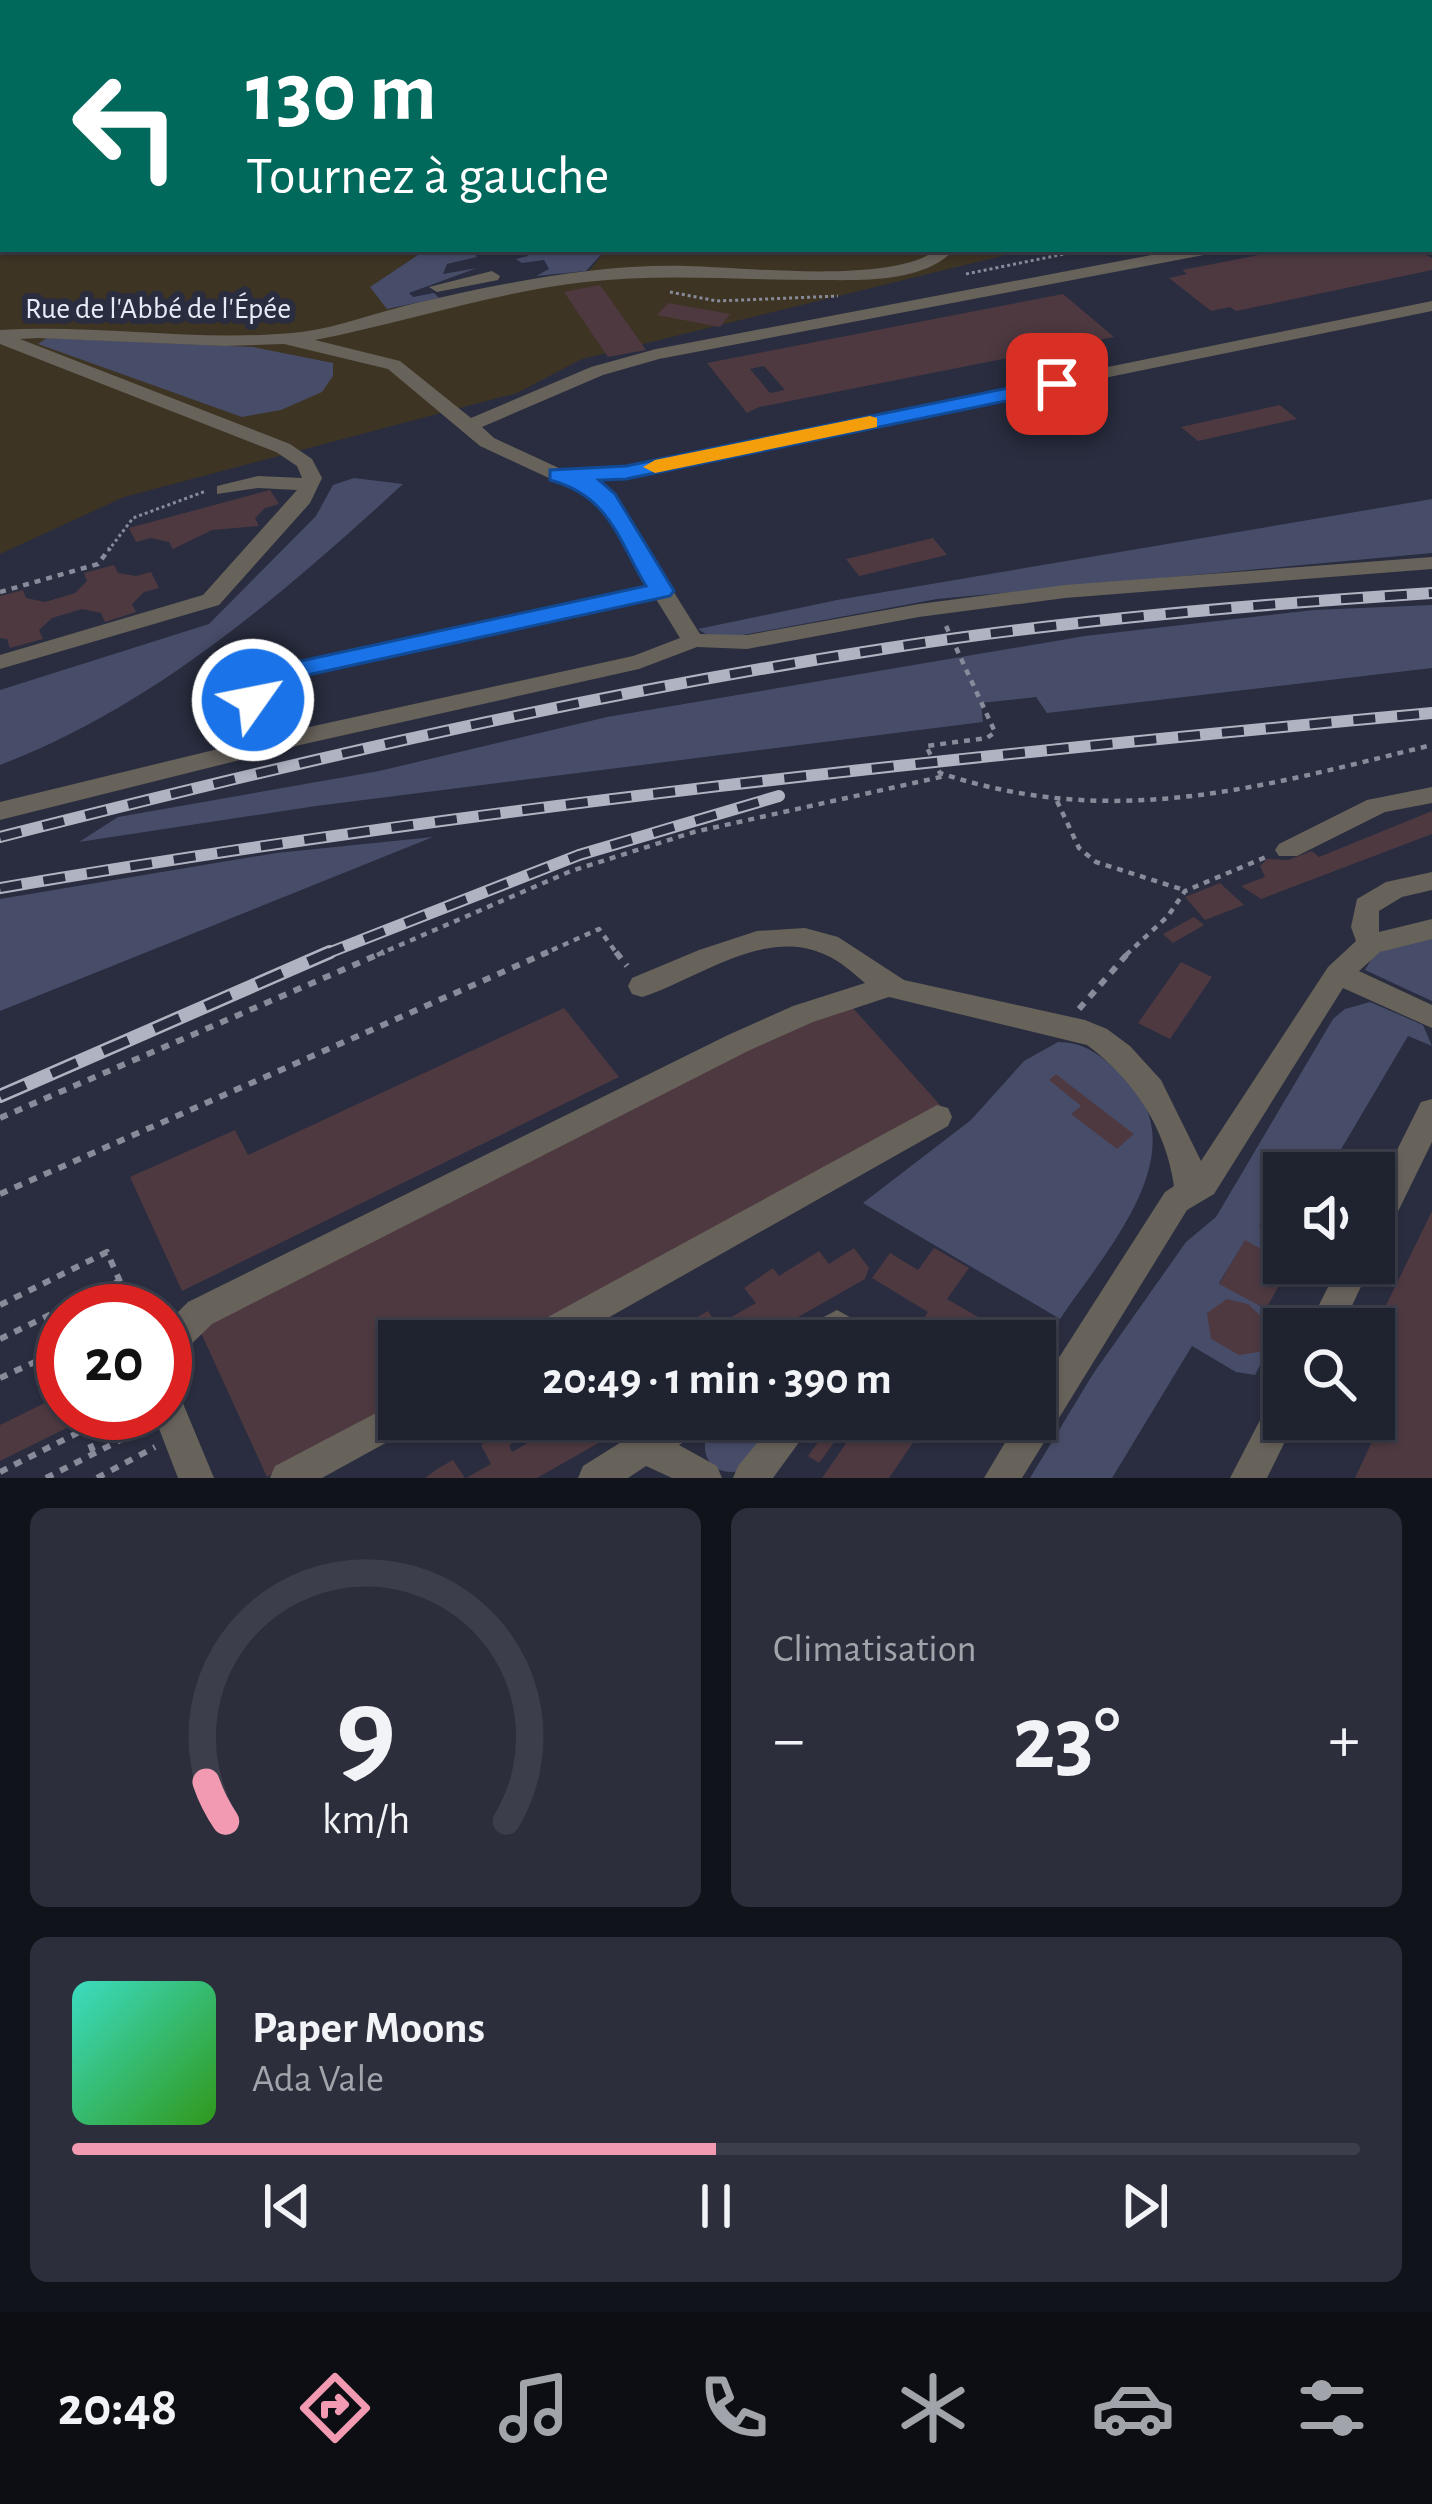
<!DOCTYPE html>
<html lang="fr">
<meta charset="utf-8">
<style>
body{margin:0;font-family:"Alegreya Sans",sans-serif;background:#2c2f3b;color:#f1f3f6;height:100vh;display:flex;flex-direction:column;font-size:45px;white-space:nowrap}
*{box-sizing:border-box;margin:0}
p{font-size:39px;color:#a1a4aa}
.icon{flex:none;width:66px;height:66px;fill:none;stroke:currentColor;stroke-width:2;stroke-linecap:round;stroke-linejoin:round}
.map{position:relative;height:1478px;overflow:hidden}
.sheet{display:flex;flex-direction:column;gap:30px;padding:30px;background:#11131a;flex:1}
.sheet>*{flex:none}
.top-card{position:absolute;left:0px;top:0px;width:1434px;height:252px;box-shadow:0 3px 9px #0004,0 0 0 3px #3c3f4b;background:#00695c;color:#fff;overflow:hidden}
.buttons{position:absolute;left:1263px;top:1152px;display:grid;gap:24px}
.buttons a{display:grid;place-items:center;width:132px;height:132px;border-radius:0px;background:#1f222f;box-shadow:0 3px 9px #0004,0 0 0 3px #3c3f4b;font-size:60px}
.speed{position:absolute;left:36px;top:1284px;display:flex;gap:24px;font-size:60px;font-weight:700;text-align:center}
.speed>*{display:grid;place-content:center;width:156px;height:156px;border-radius:50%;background:#1f222f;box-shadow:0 3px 9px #0004,0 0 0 3px #3c3f4b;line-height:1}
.speed .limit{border:18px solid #d22;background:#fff;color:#111}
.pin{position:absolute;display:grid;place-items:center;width:102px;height:102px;color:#fff;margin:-51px;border-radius:24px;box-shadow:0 6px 18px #0006}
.me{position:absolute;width:132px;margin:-66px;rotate:57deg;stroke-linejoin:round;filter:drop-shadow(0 0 9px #0008)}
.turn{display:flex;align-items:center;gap:42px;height:252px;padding:0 48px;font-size:54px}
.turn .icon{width:156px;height:156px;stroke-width:2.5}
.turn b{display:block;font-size:84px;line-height:102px}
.big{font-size:90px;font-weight:700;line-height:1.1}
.sheet .tile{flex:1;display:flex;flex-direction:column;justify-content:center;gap:18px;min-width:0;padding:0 42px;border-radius:18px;background:#2c2f3b}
.sheet .dial{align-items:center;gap:0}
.dial svg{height:312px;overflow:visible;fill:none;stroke:#3c3f4b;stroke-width:7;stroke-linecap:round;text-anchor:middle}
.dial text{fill:#f1f3f6;stroke:none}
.song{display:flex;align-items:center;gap:36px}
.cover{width:144px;height:144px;border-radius:18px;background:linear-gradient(135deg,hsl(170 70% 55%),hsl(110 70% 35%))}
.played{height:12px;border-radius:6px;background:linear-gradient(90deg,#f19ab1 50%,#3c3f4b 50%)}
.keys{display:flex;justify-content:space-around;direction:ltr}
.heat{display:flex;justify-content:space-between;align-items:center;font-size:66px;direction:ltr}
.sheet .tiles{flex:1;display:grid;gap:30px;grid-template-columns:1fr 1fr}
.tile:last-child{grid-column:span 2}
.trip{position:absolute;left:378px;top:1320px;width:678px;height:120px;border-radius:0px;background:#1f222f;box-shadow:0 3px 9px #0004,0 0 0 3px #3c3f4b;font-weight:700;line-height:120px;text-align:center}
.tab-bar{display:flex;height:192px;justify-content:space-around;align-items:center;background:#0c0e13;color:#a1a4aa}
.tab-bar .icon{width:84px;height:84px}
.tab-bar .active{color:#f19ab1}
.tab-bar b{font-size:54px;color:#f1f3f6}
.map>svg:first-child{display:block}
</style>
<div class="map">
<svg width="1432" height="1478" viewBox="0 0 1432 1478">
<rect width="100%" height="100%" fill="#292d3f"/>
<polygon fill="#3e3424" points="0,0 495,0 3,3 3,249 427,249 371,287 388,309 588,272 607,249 1030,249 582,359 517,393 124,497 0,554"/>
<g fill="#474d69">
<polygon points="427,249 471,250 477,257 447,264 443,274 477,268 409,293 413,297 434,293 439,298 387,309 370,287"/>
<polygon points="526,249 606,249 586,271 536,276 549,269 544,260 522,263 516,259 528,256"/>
<polygon points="47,338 253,347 333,363 333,376 322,392 281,410 242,417 38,344"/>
<path d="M354,478l49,6c-120,110 -248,222 -403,281v-75l209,-66 107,-108 17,-31z"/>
<polygon points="1432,499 1432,553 937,599 737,636 709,636 698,629 837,600"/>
<polygon points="1432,605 1432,668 1047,713 1036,697 981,703 983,722 316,806 79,842 118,817 379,771 607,717 1085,636 1314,610"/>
<polygon points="433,837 0,1011 0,899 276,853"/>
<polygon points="1432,938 1432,1001 1365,970 1375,953"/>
<polygon points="1370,1002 1423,1025 1432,1046 1408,1036 1327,1173 1284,1173 1284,1262 1245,1241 1219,1283 1284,1319 1255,1375 1236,1372 1192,1346 1112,1478 1030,1478 1093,1374 1186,1242 1216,1217 1333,1019 1345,1009"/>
<path d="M1058,1042c28,0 43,14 64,33 81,73 -19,179 -62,244l-197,-116 108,-83 53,-59z"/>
<path d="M719,1419h64c-12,15 -27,43 -43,52 -35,7 -47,-29 -21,-52z"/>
</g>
<g fill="#4e3941" fill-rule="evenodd">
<polygon points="1290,249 1432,249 1426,255 1432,258 1432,270 1236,311 1230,307 1211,311 1169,278 1187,274 1182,270"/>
<polygon points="600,285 646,350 608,357 564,292"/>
<path d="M1063,294l51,43 -355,70 -12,6 -40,-50zM764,366l21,24 -15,3 -20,-24z"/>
<polygon points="668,303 730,314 720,327 657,315"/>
<polygon points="1280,405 1297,419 1198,441 1181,427"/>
<polygon points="270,490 279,504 265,508 255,518 259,526 212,530 173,549 169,542 151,538 136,542 129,528"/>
<polygon points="933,538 947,555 859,576 846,559"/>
<polygon points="114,565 118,573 136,576 151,572 159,588 144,592 132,604 136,612 105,622 101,613 82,609 52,618 39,630 43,639 10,648 7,639 0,638 0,596 23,590 26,598 45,602 75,593 87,581 84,573"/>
<polygon points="1432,811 1432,834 1261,899 1241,886 1265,877 1260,866 1267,859 1288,860 1312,851 1319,857"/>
<polygon points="1220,883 1244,905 1205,920 1185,897"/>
<polygon points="1194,917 1204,925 1173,943 1163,934"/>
<polygon points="1181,962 1212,977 1170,1039 1138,1023"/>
<polygon points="843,997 941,1106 514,1341 399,1341 399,1404 267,1477 196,1322"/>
<polygon points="564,1008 619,1077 182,1291 130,1177 235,1130 248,1155"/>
<polygon points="1056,1074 1088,1099 1134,1134 1117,1149 1071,1114 1081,1106 1049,1080"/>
<polygon points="1284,1207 1284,1256 1265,1242 1259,1226 1264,1213"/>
<polygon points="1432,1211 1432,1478 1355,1478 1396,1390 1374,1378 1374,1330"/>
<polygon points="1245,1240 1290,1265 1266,1309 1219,1284"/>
<polygon points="854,1248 869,1268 865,1279 756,1341 688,1341 699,1335 690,1321 708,1311 717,1325 756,1303 744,1288 773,1268 779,1276 819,1251 829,1264"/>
<polygon points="934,1248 969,1268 947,1299 992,1325 981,1341 922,1341 931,1328 921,1322 928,1312 872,1278 890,1253 918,1270"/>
<polygon points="1227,1299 1248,1304 1264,1319 1268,1337 1259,1352 1239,1355 1211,1339 1207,1313"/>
<polygon points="63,1394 63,1413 97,1413 0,1461 0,1425"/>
<polygon points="547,1419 620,1419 625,1428 537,1478 466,1478 491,1464 481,1445 519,1423 527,1434 509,1445 512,1452 552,1429"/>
<polygon points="857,1419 879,1426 884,1419 929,1419 889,1478 822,1478 856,1429 852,1426"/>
<polygon points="827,1430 838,1437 819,1463 808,1456"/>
<polygon points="453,1460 465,1478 425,1478 437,1469"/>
</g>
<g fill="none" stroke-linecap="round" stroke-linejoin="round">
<g stroke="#878b9a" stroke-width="3" stroke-dasharray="3 3" stroke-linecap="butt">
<polyline points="134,3 144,0"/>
<polyline points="966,274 1089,249"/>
<polyline points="670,292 717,301 838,296"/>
<polyline points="108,551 133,518 206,491"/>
</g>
<g stroke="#878b9a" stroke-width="4.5" stroke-dasharray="6 6" stroke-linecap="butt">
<polyline points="0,592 98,564 110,548"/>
<path d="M946,626l49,106 -8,6 -61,8 14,27c175,58 320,14 492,-28"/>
<polyline points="1057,801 1079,848 1096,862 1184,890"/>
<polyline points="377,955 571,871 694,832 945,776"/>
<polyline points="541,955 599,929 618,955"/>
<polyline points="1126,955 1168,916 1185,891 1266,857"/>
</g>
<g stroke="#878b9a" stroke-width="6" stroke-dasharray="8 8" stroke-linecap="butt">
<polyline points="616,952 627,966"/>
<polyline points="1079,1009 1129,952"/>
<polyline points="0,1118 384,952"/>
<polyline points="0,1194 548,952"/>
<polyline points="0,1305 107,1252 133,1311"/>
<polyline points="143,1311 150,1311"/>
<polyline points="0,1339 119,1281"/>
<polyline points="0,1378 63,1349"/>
<polyline points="84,1429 93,1451"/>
<polyline points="0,1472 117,1413"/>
<polyline points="46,1478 148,1426"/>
<polyline points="97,1478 155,1447"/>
</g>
<g fill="#67625a" fill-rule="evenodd">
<polygon points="347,0 366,0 369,3 350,3"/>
<polygon points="3,44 3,52 0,53 0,45"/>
<rect x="0" y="123" width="3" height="13"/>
<rect x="1431" y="203" width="1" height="10"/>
<path d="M937,249h18c-32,35 -96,31 -140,31 -77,0 -153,-7 -230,2 -94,11 -179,40 -270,58l85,21 71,57 120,-51 65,-18 527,-100h34l-8,5 -550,105 -56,16 -121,52 12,11 67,31 41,1 830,-169v10l-836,171 14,8 90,144 47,1 172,-31 146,-19 367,-28v12l-367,29 -146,19 -172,32 -50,-2 -58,22 -339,76 -300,75v-18l300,-73 333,-73 47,-18 -24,-39 -354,77c-26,9 -48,45 -75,41l-4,-5 4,-5 44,-36 17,-6 361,-78 -54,-89 -26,-17 -18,-2 -71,-33 -92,-77 -104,-25 -59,2 -187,-8 -18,1 270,105 22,15 10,19 -12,25 -91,102 -219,64v-14l203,-60 94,-105 -39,-2 -41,6v-8l41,-10 44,2 -5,-12 -21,-14 -276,-108v-14c100,-6 201,13 301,2 39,-5 76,-20 115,-29 88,-20 179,-39 270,-37 57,1 209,19 251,-17z"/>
<polygon points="492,271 500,276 498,280 437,292 429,287"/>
<polygon points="1432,787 1432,803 1385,812 1297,856 1279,856 1275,850 1279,844 1367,800"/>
<path d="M1432,872v18l-30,7 -23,14v21l53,-13v20l-52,13 -21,19 73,34v23l-89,-40 -129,206 -27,16 -165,268h-38l35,-59h16v-24l130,-203 9,-6c-8,-58 -41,-107 -87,-141l-198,-48 -76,25 -65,29 -536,273 -35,34 -12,4v-37l23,-23 540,-267 65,-29 72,-23c-12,-10 -25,-22 -39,-28 -61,-29 -128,24 -184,42l-10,-3 -4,-8 4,-8 67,-28 58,-19 48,-3 33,9 66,43 181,40 22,9 23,17 31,34 40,81 127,-194 28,-26 -5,-14 6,-28 29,-17z"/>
<polygon points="1432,1099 1432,1142 1385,1238 1374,1242 1374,1196 1421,1102"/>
<polygon points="937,1105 948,1108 952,1117 948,1126 567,1341 519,1341 524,1330"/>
<polygon points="1340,1263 1372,1263 1341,1329 1307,1329"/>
<polygon points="837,1310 873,1330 878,1341 794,1341 799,1330"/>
<polygon points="165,1384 177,1389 214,1478 178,1478 153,1413 165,1413"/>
<polygon points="1284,1392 1284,1419 1296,1419 1267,1478 1230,1478 1272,1397"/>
<polygon points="399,1401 399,1419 415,1419 411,1429 322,1478 270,1478 275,1466"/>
<polygon points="658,1419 706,1419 701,1431 679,1445 717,1466 722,1478 672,1478 646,1466 628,1478 578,1478 583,1466"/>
<polygon points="777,1419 816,1419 773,1478 733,1478 738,1466"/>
</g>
<defs>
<g id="rail-far2">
<polyline points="502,3 511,0"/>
<polyline points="538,3 546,0"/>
</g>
<g id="rail-far1">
<path d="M0,837c294,-75 589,-143 889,-189 180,-28 361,-43 543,-55"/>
<path d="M0,888c474,-81 954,-131 1432,-175"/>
<polyline points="323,955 579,855 779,796"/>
</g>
<polyline id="rail" points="0,1096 330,952"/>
</defs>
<use href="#rail-far2" stroke="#b0b4c2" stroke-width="8"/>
<use href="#rail-far1" stroke="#b0b4c2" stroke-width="12"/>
<use href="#rail" stroke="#b0b4c2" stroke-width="14"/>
<use href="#rail-far2" stroke="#292d3f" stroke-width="4.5" stroke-dasharray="14" stroke-linecap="butt"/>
<use href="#rail-far1" stroke="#292d3f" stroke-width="8" stroke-dasharray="22" stroke-linecap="butt"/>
<use href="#rail" stroke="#292d3f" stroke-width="9" stroke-dasharray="28" stroke-linecap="butt"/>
</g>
<path fill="#1a73e8" stroke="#114b97" stroke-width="3" d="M1057,378l7,2v9l-438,90 -27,1 16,14 59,97 -4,5 -367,80 -50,32 -14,-8 31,-30 17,-6 359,-78c-29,-49 -37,-90 -96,-106v-10l76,-4z"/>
<polygon fill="#f59e0b" points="870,416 877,418 877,427 655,473 643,467 655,460"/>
<g text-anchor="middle" stroke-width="12" stroke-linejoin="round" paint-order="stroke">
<g font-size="30" fill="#e7ebf7" stroke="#292d3f">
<text x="158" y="318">Rue de l'Abbé de l'Épée</text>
</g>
</g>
</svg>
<div class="buttons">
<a><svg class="icon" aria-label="sound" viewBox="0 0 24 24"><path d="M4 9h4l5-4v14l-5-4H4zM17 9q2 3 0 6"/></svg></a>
<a><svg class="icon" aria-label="search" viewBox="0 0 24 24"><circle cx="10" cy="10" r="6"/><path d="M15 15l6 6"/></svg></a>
</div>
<div class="speed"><div class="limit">20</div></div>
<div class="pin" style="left:1057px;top:384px;background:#d93025"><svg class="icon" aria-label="arrive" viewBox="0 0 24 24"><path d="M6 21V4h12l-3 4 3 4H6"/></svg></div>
<svg class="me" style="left:253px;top:700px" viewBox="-20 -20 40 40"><circle r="17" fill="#1a73e8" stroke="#fff" stroke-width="3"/><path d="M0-11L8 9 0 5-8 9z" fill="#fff"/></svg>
<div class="trip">20:49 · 1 min · 390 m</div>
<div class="top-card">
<div class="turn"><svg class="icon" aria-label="left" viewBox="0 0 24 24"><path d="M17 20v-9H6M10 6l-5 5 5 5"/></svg><div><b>130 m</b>Tournez à gauche</div></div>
</div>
</div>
<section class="sheet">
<div class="tiles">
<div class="tile dial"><svg viewBox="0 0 100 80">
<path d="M14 69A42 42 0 1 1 86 69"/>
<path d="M14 69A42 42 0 0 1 9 59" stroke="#f19ab1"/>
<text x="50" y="56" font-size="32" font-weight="700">9</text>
<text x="50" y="72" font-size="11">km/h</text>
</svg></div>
<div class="tile"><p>Climatisation</p>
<div class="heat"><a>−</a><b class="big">23°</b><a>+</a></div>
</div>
<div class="tile">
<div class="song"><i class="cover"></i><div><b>Paper Moons</b><p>Ada Vale</p></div></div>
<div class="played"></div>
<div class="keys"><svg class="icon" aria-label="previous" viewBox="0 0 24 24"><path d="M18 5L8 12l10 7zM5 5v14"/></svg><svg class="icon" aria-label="pause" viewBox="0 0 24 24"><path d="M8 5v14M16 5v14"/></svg><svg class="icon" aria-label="next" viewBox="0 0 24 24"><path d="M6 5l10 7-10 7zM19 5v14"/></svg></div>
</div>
</div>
</section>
<nav class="tab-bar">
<b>20:48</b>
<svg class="icon active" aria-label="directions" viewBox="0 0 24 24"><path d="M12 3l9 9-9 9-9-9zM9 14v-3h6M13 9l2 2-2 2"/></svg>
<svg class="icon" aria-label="music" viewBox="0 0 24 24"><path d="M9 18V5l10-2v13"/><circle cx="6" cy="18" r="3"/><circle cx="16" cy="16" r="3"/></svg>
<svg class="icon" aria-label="phone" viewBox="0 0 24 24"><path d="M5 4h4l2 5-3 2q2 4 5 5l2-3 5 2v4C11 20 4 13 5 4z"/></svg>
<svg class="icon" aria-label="climate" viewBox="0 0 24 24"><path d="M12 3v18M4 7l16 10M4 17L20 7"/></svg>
<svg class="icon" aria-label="car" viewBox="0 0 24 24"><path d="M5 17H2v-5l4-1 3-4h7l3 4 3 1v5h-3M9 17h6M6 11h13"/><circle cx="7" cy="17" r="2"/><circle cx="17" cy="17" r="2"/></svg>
<svg class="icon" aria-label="filters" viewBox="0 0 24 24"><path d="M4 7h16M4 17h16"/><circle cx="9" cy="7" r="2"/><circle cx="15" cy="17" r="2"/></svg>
</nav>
